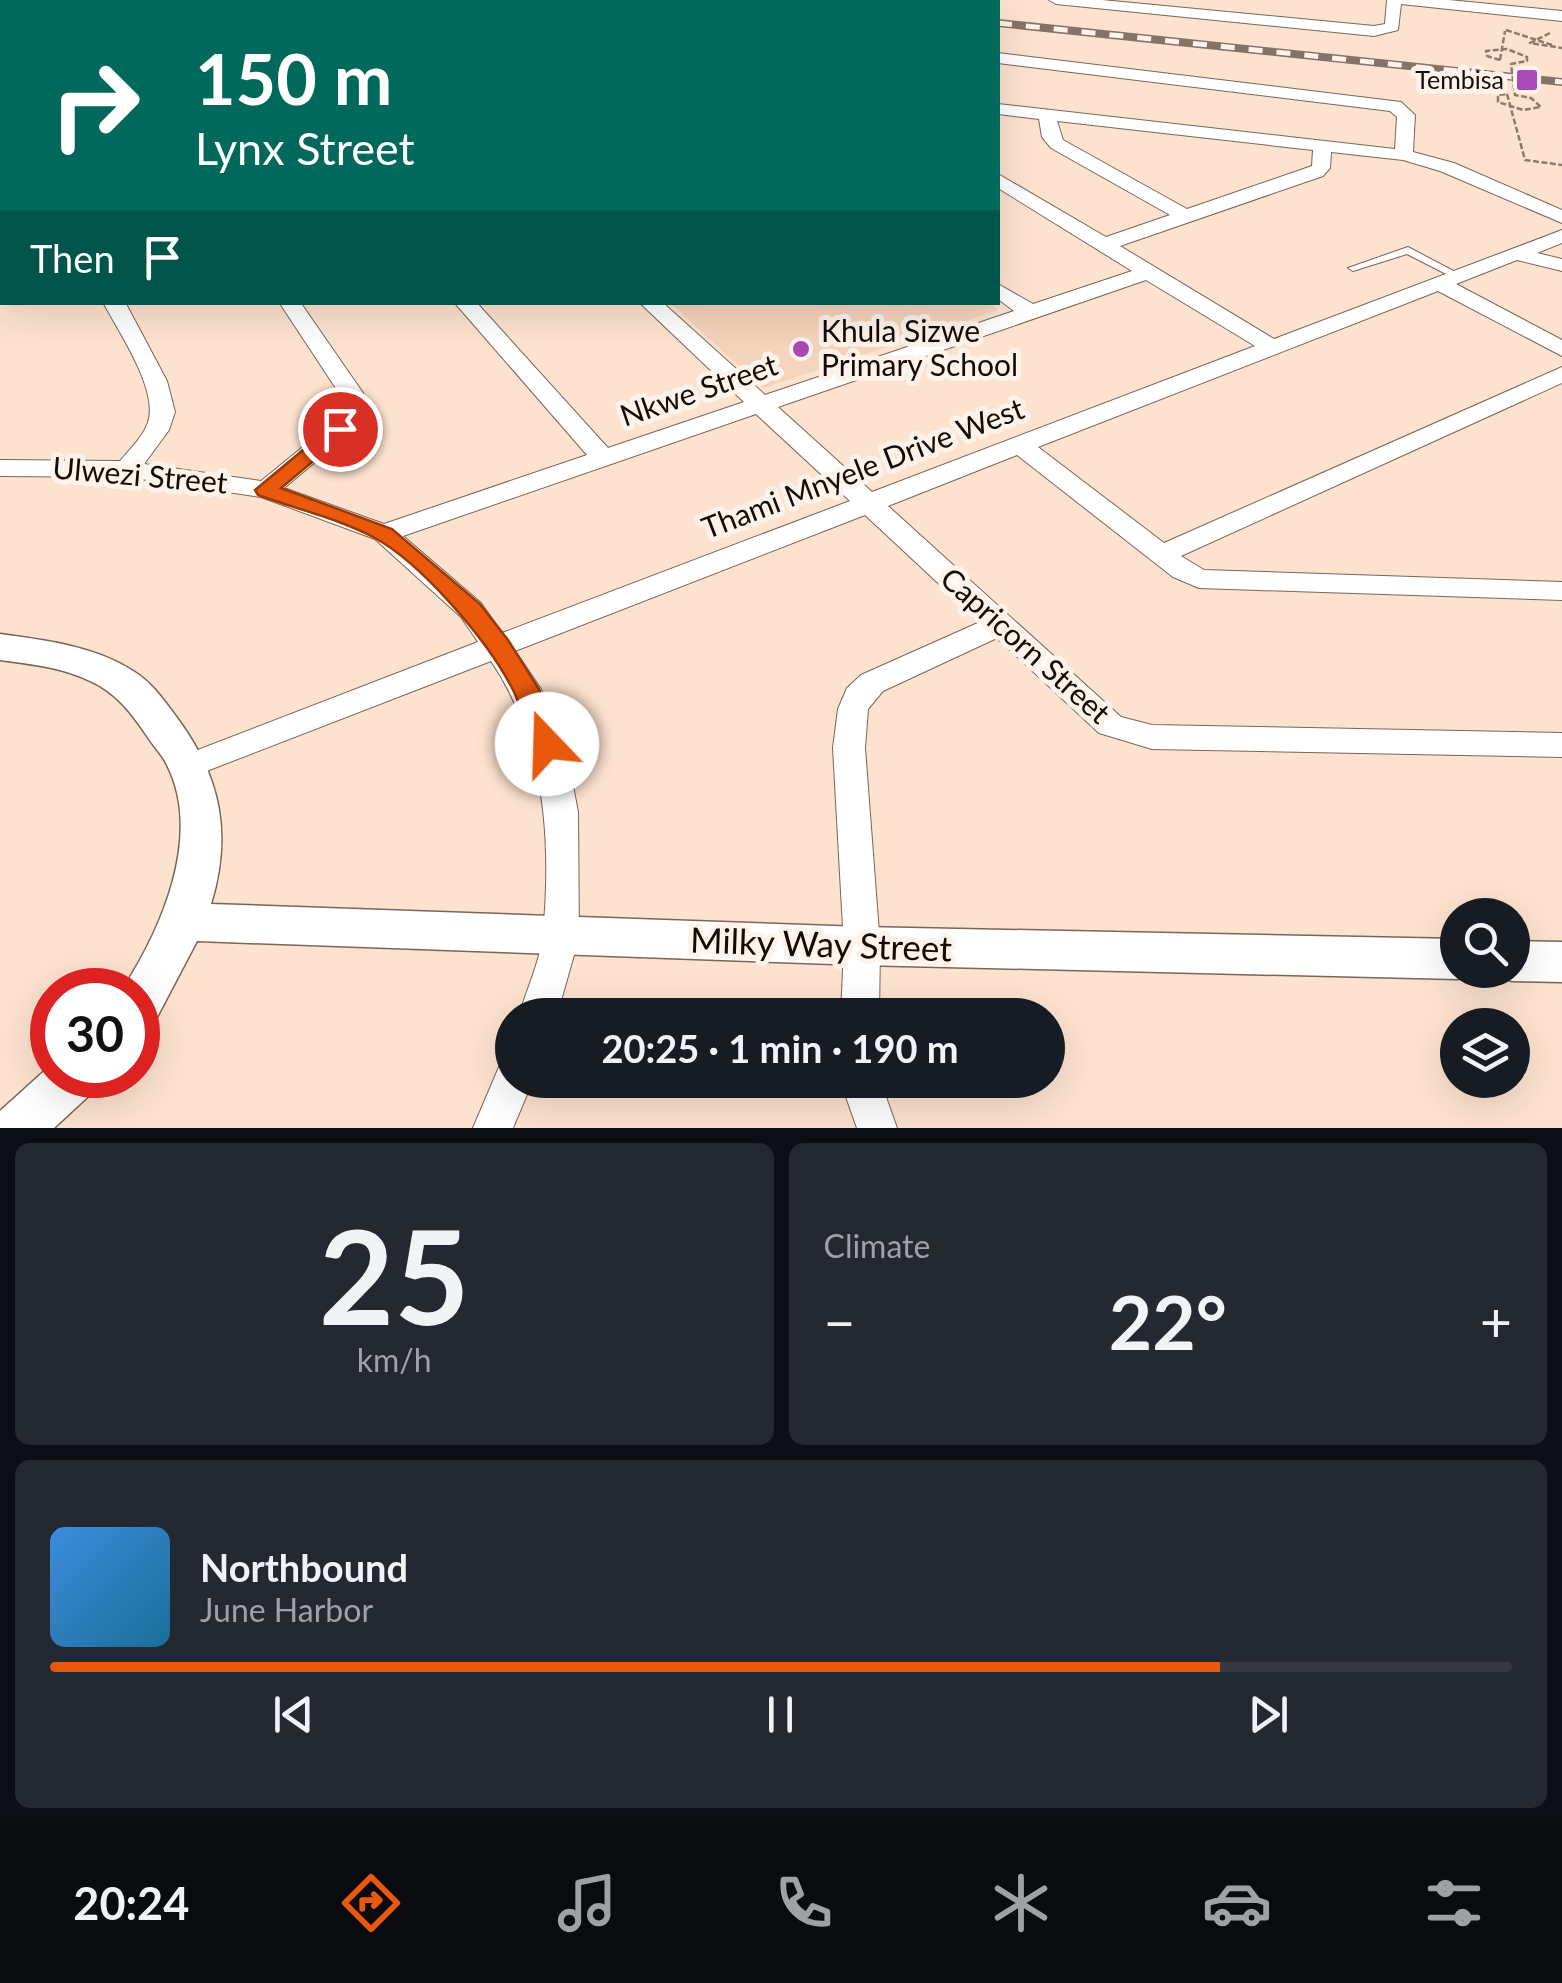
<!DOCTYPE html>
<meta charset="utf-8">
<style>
body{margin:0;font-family:Lato,sans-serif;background:#242831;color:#f1f3f6;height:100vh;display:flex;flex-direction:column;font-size:38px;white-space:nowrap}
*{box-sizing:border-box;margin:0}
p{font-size:32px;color:#9ea1a6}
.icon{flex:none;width:55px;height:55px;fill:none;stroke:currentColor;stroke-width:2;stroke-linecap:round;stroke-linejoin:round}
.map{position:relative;height:1128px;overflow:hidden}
.side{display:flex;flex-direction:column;gap:15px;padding:15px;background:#0d0f14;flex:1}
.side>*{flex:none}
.hud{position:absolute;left:0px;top:0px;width:1000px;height:305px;box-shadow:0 10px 40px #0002;background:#00695c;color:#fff;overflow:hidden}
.fabs{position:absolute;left:1440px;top:898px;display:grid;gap:20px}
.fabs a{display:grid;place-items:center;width:90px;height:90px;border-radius:50%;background:#171b24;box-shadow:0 10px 40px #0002;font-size:50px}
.speed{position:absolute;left:30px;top:968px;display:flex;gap:20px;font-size:50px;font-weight:700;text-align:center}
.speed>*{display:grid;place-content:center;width:130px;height:130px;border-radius:50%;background:#171b24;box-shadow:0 10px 40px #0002;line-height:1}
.speed .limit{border:15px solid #d22;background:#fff;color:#111}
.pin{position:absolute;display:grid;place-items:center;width:85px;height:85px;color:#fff;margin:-42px;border:5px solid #fff;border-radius:50%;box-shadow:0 2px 10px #0007}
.me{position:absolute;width:110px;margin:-55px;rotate:339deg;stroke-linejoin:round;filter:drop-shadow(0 0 8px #0008)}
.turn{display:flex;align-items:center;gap:35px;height:210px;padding:0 30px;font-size:45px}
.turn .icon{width:130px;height:130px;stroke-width:2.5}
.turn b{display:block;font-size:70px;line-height:85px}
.then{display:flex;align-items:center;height:95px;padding:0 30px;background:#0003;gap:20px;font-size:38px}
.big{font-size:75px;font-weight:700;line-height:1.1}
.side .card{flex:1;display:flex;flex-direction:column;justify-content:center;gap:15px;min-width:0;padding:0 35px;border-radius:15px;background:#242831}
.side .dial{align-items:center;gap:0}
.dial b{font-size:130px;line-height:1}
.song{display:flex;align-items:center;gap:30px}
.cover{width:120px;height:120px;border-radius:15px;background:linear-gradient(135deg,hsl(210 70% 55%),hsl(200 70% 35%))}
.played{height:10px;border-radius:5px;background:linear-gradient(90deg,#ea580c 80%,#363941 80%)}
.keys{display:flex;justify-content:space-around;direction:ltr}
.heat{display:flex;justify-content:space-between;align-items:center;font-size:55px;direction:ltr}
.side .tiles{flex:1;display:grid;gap:15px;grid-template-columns:1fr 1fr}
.card:last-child{grid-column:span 2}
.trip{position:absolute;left:495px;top:998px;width:570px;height:100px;border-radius:50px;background:#171b24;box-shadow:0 10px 40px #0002;font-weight:700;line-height:100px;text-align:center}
.menu{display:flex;height:160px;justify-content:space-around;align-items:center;background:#090b0e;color:#9ea1a6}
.menu .icon{width:70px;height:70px}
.menu .current{color:#ea580c}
.menu b{font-size:45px;color:#f1f3f6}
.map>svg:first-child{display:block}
</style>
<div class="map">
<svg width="1562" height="1128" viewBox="0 0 1562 1128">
<rect width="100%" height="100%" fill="#fde2cf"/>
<polygon fill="#f5d4bc" points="988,302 999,310 763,388 670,303"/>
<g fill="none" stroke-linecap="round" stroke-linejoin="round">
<defs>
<polygon id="service" points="1408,247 1463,276 1462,278 1454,278 1407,254 1353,271 1348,268"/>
<g id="minor">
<polygon points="40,0 102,0 103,2 41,2"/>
<polygon points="1049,0 1102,0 1374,26 1385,24 1387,0 1449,0 1562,11 1562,21 1401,4 1398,30 1374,36 1056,4"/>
<polygon points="2,41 2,51 0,52 0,42"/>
<path d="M998,53l403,49 14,13 -2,37 41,11 108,47v13l-122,-52 -37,-11 -72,-8 -1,16 -7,8 -203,70 154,93 288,-109v13l-25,10 25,6v12l-45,-11 -61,24 106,56v16l-124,-65 -400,156 126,96 398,-176v16l-381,173 23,14 358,12v18l-363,-12 -26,-11 -156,-122 -129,51 233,211 31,8 410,8v24l-410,-8 -53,-16 -102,-95 -114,53 -15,18 -3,39 15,198 -1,69h-38l3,-69 -11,-198 5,-39 9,-21 14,-13 119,-53 -115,-107 -350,136 26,38 28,76 9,47 1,125 -22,78h-38c8,-26 21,-54 24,-81 9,-93 2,-194 -52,-273l-292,113 -11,4 -11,-4 -5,-8 5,-8 301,-116 -17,-25 -86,-78 -114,-42 -134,-20 -127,-1v-16l120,1c10,-12 23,-24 28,-39 11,-32 -30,-91 -45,-120h22l42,79 8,31 -6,18 -25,34 117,17 70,-57 12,-18 -4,-13 -60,-91h21l63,91 4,13 -18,28 -65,54 100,36 203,-69 -133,-153h22l132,146 136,-46 -105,-100h23l103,93 249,-84 -16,-12v-15l35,20 99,-33 -134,-83v-14l108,63 64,-22 -119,-67 -9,-11 -3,-18 -41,-5v-10l397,45 2,-32 -7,-6 -392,-48zM1057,121l256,29 -1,16 -125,43 -124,-69zM1146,280l109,66 -383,146 -94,-85zM756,414l94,87 -348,132 -21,-30 -78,-67z"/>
<polygon points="0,78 2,79 2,92 0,92"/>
<rect x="0" y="148" width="2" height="10"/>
<polygon points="512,1062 512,1080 533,1080 513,1128 473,1128 499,1067"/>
<polygon points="840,1080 880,1080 897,1128 857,1128"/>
</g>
<g id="tertiary">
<path d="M0,634c44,6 95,12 133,37 20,12 33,32 47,51 41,57 52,113 31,182l651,23 596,12v31h18l-18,9 -596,-14 -665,-24 -42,80 -17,6v-37h-16c39,-60 81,-154 45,-225 -4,-9 -12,-17 -18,-26 -16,-24 -32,-46 -59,-58 -28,-14 -60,-17 -90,-21z"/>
<polygon points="1512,941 1562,942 1562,982 1512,981 1496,975 1493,970 1512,970"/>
<polygon points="52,1064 52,1075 101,1075 94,1091 54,1128 0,1128 0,1111"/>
</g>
</defs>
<use href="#service" stroke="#7b6554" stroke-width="2"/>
<use href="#minor" stroke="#7b6554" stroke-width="2"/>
<use href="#tertiary" stroke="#7b6554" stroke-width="3"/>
<g stroke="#8d7b6e" stroke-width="2.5" stroke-dasharray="6 2.5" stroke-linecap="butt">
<polyline points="1506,30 1552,45"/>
<polyline points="1550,33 1530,43 1562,48"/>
<polyline points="1500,60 1505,31"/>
<polyline points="1507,94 1525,160 1562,165"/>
</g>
<use href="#service" fill="#fff" fill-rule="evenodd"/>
<use href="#minor" fill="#fff" fill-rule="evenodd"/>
<use href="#tertiary" fill="#fff" fill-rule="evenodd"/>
<defs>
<g id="rail">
<polyline points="750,0 774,2"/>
<polyline points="780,0 803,2"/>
<polyline points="998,23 1562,82"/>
</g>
</defs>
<use href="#rail" stroke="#847367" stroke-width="8"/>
<use href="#rail" stroke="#fef3eb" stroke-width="5" stroke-dasharray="14" stroke-linecap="butt"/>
<polyline stroke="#8d7b6e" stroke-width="2.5" stroke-dasharray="6 2.5" stroke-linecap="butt" points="1500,60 1487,56 1486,51 1507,49 1527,57 1527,61 1511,64 1515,95 1531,98 1541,107 1523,110 1498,102 1498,95 1507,94"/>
</g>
<path fill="#ea580c" stroke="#983908" stroke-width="2.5" d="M340,423l7,2v8l-66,55 111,41 88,75 28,36 31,49 21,55 -4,6h-18c-12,-20 -16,-44 -27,-64 -25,-47 -89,-122 -136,-148 -35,-19 -79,-29 -117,-43l-3,-5 78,-65z"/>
<g fill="#a74ab4" stroke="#fef3eb" stroke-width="4">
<rect x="1515" y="68" width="24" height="24" rx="5"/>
<circle cx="801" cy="349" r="10"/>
</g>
<g text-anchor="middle" stroke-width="10" stroke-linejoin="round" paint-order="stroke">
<g font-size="25" fill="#130b05" stroke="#fef3eb" text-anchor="end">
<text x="1504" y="89">Tembisa</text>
</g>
<g font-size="30" fill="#130b05" stroke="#fef3eb" text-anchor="start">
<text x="821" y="342">Khula Sizwe<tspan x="821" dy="34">Primary School</tspan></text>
</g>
<g font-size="30" fill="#130b05" stroke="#fef3eb">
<text transform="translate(699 391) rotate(-19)" y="10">Nkwe Street</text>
<text transform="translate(863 469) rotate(-21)" y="10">Thami Mnyele Drive West</text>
<text transform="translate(140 476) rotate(5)" y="10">Ulwezi Street</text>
<text transform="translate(1025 646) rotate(42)" y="10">Capricorn Street</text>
</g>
<g font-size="35" fill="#130b05" stroke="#fef3eb">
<text transform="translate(821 945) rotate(2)" y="12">Milky Way Street</text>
</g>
</g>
</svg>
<div class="fabs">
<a><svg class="icon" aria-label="search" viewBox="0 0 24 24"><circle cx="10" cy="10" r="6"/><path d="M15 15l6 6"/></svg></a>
<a><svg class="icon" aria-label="layers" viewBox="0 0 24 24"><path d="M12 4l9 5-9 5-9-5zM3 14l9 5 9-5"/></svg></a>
</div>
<div class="speed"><div class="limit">30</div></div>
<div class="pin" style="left:340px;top:429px;background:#d93025"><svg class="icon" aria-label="arrive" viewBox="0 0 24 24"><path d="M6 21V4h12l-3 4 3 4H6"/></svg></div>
<svg class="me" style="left:547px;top:744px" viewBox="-20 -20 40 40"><circle r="19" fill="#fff"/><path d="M0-13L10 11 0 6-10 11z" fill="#ea580c"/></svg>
<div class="trip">20:25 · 1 min · 190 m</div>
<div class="hud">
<div class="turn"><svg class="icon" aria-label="right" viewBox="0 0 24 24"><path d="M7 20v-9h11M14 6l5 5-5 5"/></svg><div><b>150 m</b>Lynx Street</div></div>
<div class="then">Then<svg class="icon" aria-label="arrive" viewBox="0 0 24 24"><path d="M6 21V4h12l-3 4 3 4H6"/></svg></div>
</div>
</div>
<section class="side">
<div class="tiles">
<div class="card dial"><b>25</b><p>km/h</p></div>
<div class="card"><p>Climate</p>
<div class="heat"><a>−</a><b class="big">22°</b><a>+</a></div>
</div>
<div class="card">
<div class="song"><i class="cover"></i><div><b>Northbound</b><p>June Harbor</p></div></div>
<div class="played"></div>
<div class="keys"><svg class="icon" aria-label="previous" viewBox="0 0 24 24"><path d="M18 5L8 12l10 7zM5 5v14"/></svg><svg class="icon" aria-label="pause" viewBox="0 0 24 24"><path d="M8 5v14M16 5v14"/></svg><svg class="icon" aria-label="next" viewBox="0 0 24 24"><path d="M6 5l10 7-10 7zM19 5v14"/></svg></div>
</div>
</div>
</section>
<nav class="menu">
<b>20:24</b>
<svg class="icon current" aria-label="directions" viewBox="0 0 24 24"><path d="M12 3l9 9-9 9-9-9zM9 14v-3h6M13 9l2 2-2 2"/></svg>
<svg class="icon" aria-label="music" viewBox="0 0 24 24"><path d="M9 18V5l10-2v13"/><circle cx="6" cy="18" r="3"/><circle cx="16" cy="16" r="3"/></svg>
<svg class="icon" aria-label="phone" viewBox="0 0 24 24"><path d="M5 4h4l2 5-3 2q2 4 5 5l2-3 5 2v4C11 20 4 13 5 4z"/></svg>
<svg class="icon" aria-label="climate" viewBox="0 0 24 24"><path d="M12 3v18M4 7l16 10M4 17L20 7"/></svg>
<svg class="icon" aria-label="car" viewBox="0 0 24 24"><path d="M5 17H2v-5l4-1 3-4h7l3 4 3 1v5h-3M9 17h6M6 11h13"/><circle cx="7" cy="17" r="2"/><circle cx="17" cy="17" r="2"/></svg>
<svg class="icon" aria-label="filters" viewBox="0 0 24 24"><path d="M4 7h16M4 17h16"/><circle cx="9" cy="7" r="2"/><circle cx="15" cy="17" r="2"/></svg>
</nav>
